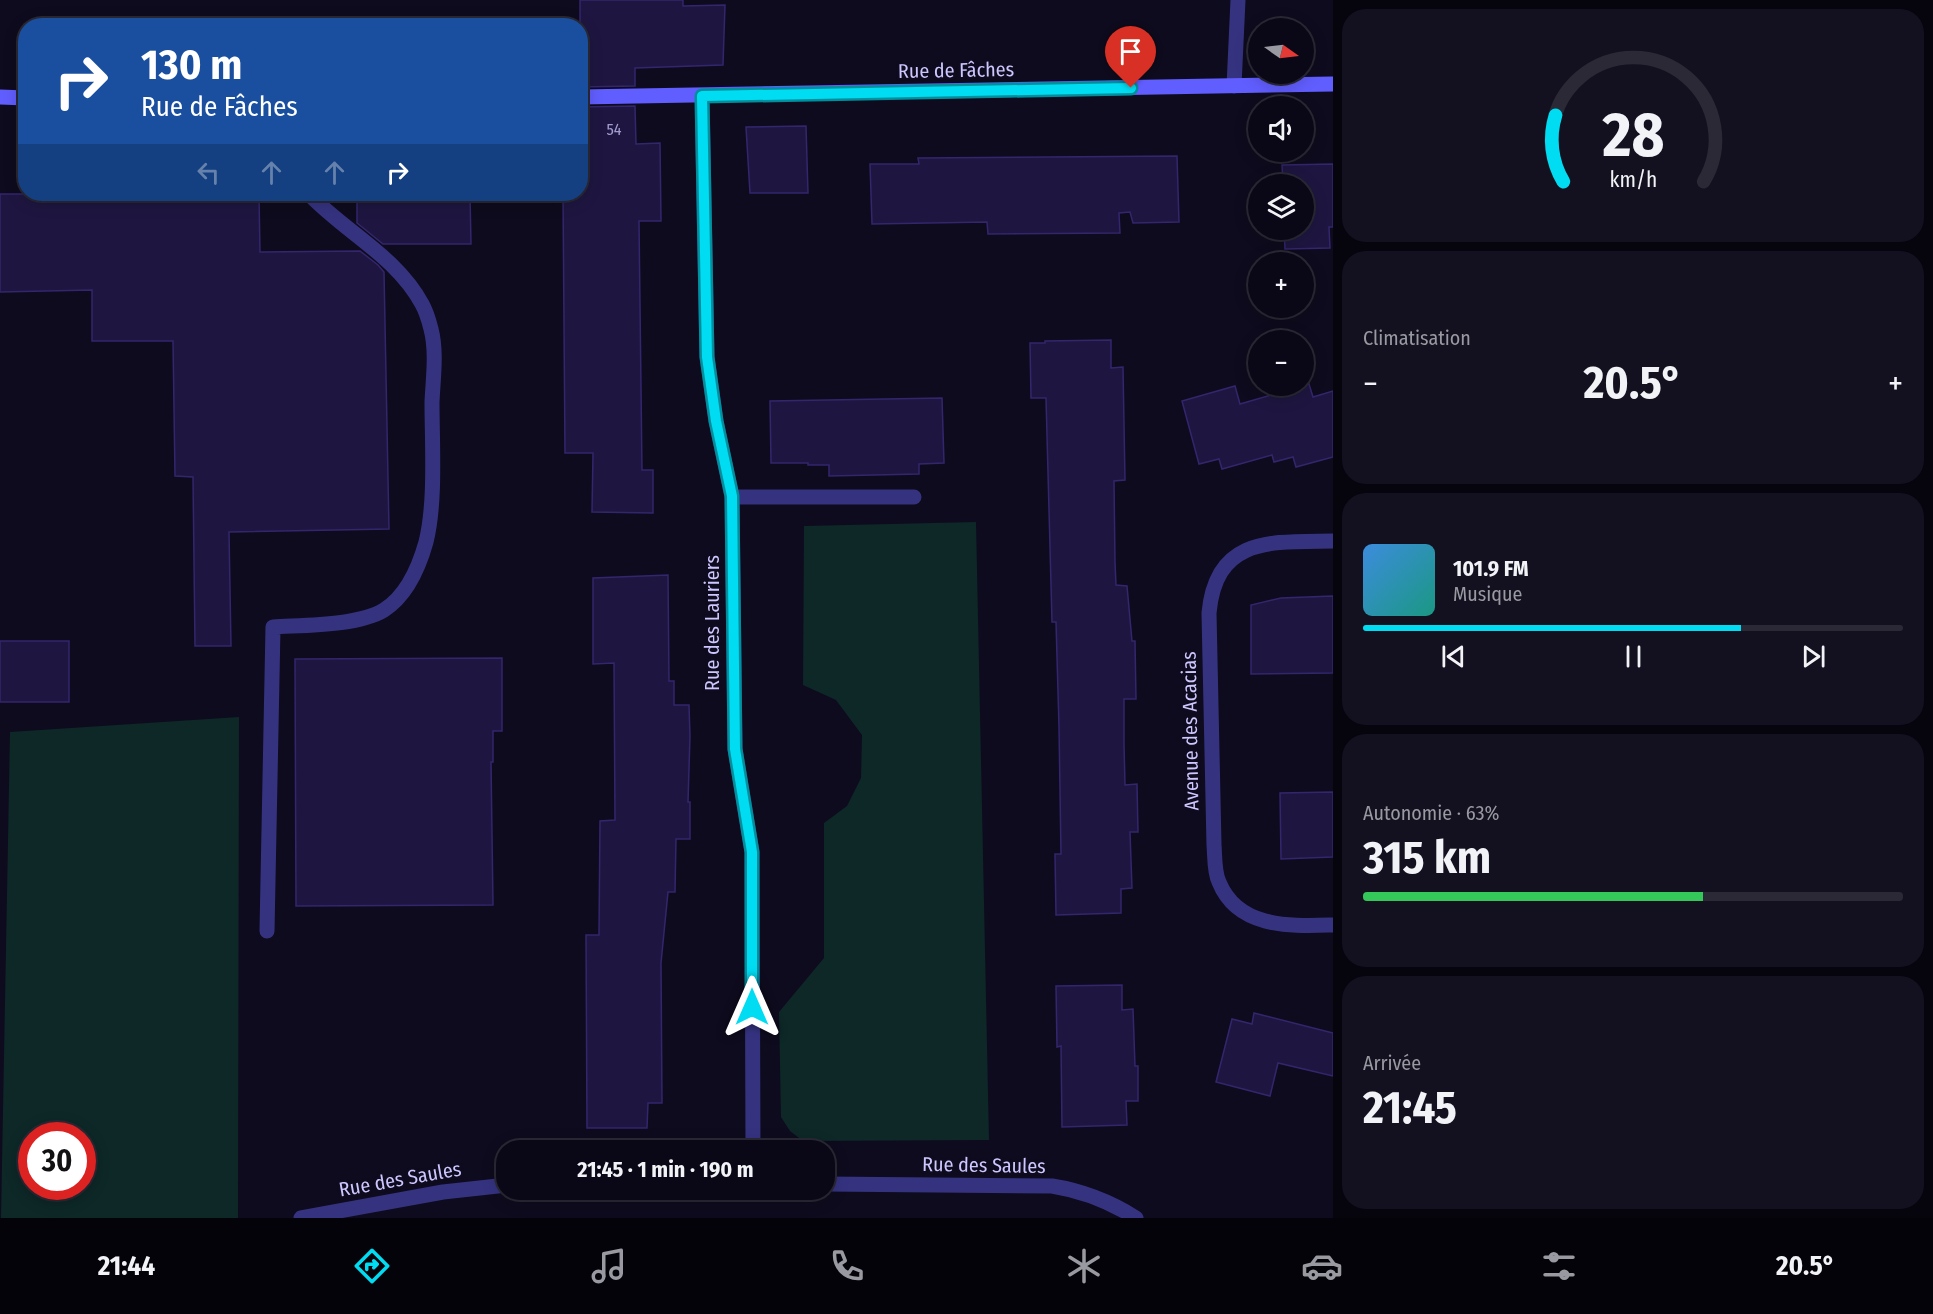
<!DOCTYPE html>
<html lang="fr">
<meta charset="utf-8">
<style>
body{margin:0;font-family:"Fira Sans Condensed",sans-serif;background:#13111f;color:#f1f3f6;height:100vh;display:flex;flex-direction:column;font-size:22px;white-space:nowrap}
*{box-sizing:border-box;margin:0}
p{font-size:20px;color:#999aa1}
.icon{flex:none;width:33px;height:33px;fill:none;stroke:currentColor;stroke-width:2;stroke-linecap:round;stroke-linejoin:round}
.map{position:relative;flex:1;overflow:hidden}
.details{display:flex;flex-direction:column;gap:9px;padding:9px;background:#06040c;width:600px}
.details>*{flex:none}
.guide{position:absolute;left:18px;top:18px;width:570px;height:183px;border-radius:24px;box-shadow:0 3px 15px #0003,0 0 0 2px #2a2935;background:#1a4fa0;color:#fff;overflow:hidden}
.needle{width:39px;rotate:104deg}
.controls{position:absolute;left:1248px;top:18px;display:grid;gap:12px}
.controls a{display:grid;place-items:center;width:66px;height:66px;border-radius:50%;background:#0a0816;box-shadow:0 3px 15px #0003,0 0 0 2px #2a2935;font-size:30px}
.speed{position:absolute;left:18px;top:1122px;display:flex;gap:12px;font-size:30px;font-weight:700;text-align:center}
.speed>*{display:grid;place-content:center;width:78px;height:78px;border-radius:50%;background:#0a0816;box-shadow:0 3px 15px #0003,0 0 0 2px #2a2935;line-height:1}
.speed .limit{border:9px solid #d22;background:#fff;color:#111}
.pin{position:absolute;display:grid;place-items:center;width:51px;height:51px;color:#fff;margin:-62px -26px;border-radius:50% 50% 50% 0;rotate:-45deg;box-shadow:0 0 6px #0007}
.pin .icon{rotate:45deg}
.me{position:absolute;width:66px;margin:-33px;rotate:0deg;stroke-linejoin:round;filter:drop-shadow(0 0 4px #0008)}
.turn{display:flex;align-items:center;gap:21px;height:126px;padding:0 24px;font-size:27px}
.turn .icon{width:78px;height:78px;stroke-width:2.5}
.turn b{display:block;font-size:42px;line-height:51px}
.lanes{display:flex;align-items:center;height:57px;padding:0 24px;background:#0003;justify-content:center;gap:30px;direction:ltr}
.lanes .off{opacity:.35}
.big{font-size:45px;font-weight:700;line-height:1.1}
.details .card{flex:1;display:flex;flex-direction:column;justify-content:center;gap:9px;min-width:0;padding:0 21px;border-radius:24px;background:#13111f}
.details .dial{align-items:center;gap:0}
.dial svg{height:156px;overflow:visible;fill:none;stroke:#2a2935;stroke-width:7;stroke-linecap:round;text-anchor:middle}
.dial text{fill:#f1f3f6;stroke:none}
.song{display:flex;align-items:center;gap:18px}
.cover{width:72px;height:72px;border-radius:9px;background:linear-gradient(135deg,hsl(210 70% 55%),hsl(170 70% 35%))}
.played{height:6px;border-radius:3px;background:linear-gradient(90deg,#00dcf2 70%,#2a2935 70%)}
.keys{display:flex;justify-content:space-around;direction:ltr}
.heat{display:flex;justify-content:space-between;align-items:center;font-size:33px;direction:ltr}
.charge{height:9px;border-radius:4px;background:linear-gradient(90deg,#34c759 63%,#2a2935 0)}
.trip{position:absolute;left:496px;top:1140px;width:339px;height:60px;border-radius:24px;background:#0a0816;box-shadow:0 3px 15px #0003,0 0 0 2px #2a2935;font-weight:700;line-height:60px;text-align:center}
.tabs{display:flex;height:96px;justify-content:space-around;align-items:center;background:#040309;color:#999aa1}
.tabs .icon{width:42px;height:42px}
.tabs .current{color:#00dcf2}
.tabs b{font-size:27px;color:#f1f3f6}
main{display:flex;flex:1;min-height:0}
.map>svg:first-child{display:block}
</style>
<main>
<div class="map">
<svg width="1333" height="1218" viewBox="0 0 1333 1218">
<rect width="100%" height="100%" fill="#0e0b1e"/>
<g fill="#0d2827" fill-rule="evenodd">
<polygon points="976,522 989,1140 803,1141 790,1131 781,1117 779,1012 824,958 824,823 847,806 861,778 862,735 836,700 803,685 804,526"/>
<path d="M239,717l-1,501h-237l9,-486zM32,1136h50v50h-50z"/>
</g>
<g fill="#1e1640" stroke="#34266d" stroke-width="1.5">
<polygon points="580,0 683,0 683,6 725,5 723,65 635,68 635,86 580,87"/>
<polygon points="635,106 636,144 660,143 661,221 639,221 642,470 653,470 653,513 592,512 593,453 565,453 563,194 580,194 580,107"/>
<polygon points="806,126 808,193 750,193 746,127"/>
<polygon points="1177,156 1179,222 1133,223 1130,212 1119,213 1120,233 988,234 987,222 872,224 870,164 919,164 918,158"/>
<polygon points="1333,164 1333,227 1329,227 1330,248 1285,249 1284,230 1304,230 1304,184 1283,184 1282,165"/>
<polygon points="0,194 259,194 260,252 360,251 378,265 384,272 389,529 229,532 231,646 195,646 193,477 175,476 173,341 92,341 92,290 0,292"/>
<polygon points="357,194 470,194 471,244 383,244 357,223"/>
<polygon points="1111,340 1111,368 1123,367 1125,480 1114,481 1115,562 1116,585 1127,586 1132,641 1135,641 1136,699 1124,699 1124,744 1125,785 1137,784 1138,832 1130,832 1132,888 1121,889 1121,913 1056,915 1055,854 1061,854 1059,727 1056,622 1052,622 1046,398 1031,398 1030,343 1045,343 1045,341"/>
<polygon points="1309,384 1313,397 1333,391 1333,457 1296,467 1293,457 1274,462 1272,455 1222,469 1219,459 1199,464 1182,401 1235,386 1240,404"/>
<polygon points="942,398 944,463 919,464 919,474 829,476 829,465 808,465 808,463 771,463 770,401"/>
<polygon points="668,575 669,681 674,681 674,705 689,705 690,736 688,802 690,802 690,839 676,839 675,892 668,892 661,963 662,1103 648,1103 647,1128 587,1128 586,935 599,935 600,821 615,820 614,663 593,664 593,578"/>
<polygon points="1333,596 1333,673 1251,674 1251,605 1281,598"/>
<rect x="0" y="641" width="69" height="61"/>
<polygon points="502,658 502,731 493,731 493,762 491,762 493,905 296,906 295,659"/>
<polygon points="1333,792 1333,857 1281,859 1280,793"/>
<polygon points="1122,985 1122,1010 1133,1009 1135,1066 1138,1066 1138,1101 1126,1101 1127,1125 1062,1127 1061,1046 1057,1047 1056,986"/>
<polygon points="1254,1013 1333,1033 1333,1076 1278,1063 1270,1096 1216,1082 1232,1019 1252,1024"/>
</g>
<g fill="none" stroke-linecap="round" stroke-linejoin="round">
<g stroke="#353380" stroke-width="15">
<polyline points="1234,86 1238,0"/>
<polyline points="732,497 914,497"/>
<path d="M267,931l6,-304c30,-2 85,-1 111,-17 22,-14 35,-43 42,-68 10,-40 6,-98 6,-140 1,-23 5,-50 -1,-73 -2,-8 -5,-18 -9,-25 -26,-48 -77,-72 -113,-110"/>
</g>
<g stroke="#353380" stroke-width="15">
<polyline points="702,96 707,357 716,421 732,497 735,749 752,852 753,1150"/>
<path d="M1333,541c-61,1 -117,-5 -124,72l5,232c1,11 0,27 5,37 19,47 72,44 114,43"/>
<path d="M825,1184l227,2c32,5 57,15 84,32"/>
<polyline points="301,1218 443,1192 507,1185"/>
</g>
<g stroke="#615eff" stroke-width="15">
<polyline points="0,97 26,98"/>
<polyline points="580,97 1333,84"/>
</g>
</g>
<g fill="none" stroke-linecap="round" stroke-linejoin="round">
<defs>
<polyline id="route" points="752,1007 752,852 735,749 732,496 716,421 707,357 702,96 1131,88"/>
</defs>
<use href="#route" stroke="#008f9d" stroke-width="15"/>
<use href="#route" stroke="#00dcf2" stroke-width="10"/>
</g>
<g text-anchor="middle" stroke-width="6" stroke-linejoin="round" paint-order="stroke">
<g font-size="16" fill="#a19bcf">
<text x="614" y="135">54</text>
</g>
<g font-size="20" fill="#cdc7ff" stroke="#0e0b1e">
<text transform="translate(956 70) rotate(-1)" y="7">Rue de Fâches</text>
<text transform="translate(712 623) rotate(-90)" y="7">Rue des Lauriers</text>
<text transform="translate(1190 731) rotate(-91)" y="7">Avenue des Acacias</text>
<text transform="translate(984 1165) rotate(1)" y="7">Rue des Saules</text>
<text transform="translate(400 1179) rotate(-10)" y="7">Rue des Saules</text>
</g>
</g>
</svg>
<div class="controls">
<a><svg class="needle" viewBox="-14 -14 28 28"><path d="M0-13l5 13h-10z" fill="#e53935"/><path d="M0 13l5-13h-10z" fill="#999aa1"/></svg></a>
<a><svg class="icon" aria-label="sound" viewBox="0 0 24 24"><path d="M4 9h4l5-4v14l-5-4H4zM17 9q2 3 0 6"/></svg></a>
<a><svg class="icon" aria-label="layers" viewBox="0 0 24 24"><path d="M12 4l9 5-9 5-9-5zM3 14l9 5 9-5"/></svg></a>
<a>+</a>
<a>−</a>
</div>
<div class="speed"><div class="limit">30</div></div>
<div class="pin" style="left:1131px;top:88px;background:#d93025"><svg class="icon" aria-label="arrive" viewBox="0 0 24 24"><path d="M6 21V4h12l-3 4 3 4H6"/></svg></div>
<svg class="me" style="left:752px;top:1007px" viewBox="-20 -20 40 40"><path d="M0-17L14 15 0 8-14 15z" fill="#00dcf2" stroke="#fff" stroke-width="4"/></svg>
<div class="trip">21:45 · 1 min · 190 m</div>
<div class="guide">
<div class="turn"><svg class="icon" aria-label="right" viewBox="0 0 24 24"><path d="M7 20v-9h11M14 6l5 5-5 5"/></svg><div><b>130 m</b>Rue de Fâches</div></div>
<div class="lanes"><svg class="icon off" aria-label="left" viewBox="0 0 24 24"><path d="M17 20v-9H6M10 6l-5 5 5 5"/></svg><svg class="icon off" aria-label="ahead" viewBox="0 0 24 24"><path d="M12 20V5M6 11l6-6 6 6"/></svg><svg class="icon off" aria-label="ahead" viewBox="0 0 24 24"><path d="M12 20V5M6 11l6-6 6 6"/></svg><svg class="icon" aria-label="right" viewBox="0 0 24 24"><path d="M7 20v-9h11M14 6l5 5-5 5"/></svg></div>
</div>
</div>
<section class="details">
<div class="card dial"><svg viewBox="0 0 100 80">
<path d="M14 69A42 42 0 1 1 86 69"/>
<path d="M14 69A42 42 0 0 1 10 35" stroke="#00dcf2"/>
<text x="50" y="56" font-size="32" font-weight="700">28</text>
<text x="50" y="72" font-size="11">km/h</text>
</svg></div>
<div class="card"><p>Climatisation</p>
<div class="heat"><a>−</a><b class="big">20.5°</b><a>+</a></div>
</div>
<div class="card">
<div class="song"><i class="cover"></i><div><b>101.9 FM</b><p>Musique</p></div></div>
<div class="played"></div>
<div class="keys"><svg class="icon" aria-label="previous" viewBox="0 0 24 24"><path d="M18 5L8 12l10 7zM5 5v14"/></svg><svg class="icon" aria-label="pause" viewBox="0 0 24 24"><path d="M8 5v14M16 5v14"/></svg><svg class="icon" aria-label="next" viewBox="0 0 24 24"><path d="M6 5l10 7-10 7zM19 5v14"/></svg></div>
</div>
<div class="card"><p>Autonomie · 63%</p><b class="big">315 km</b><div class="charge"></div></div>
<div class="card"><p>Arrivée</p><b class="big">21:45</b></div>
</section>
</main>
<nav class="tabs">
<b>21:44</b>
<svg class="icon current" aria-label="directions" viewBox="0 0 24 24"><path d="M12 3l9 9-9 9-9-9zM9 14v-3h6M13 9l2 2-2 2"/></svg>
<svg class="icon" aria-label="music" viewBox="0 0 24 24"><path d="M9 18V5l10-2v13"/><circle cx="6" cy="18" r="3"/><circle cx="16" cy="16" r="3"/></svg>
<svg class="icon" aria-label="phone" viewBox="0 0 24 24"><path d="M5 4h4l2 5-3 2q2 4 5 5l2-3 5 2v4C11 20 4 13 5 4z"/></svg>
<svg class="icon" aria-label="climate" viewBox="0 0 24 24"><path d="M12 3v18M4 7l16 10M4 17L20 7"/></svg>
<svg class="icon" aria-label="car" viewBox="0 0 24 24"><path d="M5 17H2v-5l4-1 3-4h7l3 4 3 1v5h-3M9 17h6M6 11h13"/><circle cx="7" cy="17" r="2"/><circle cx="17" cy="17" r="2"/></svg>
<svg class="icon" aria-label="filters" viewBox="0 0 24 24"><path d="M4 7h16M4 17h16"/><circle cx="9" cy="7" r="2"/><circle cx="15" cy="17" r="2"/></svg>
<b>20.5°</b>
</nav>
